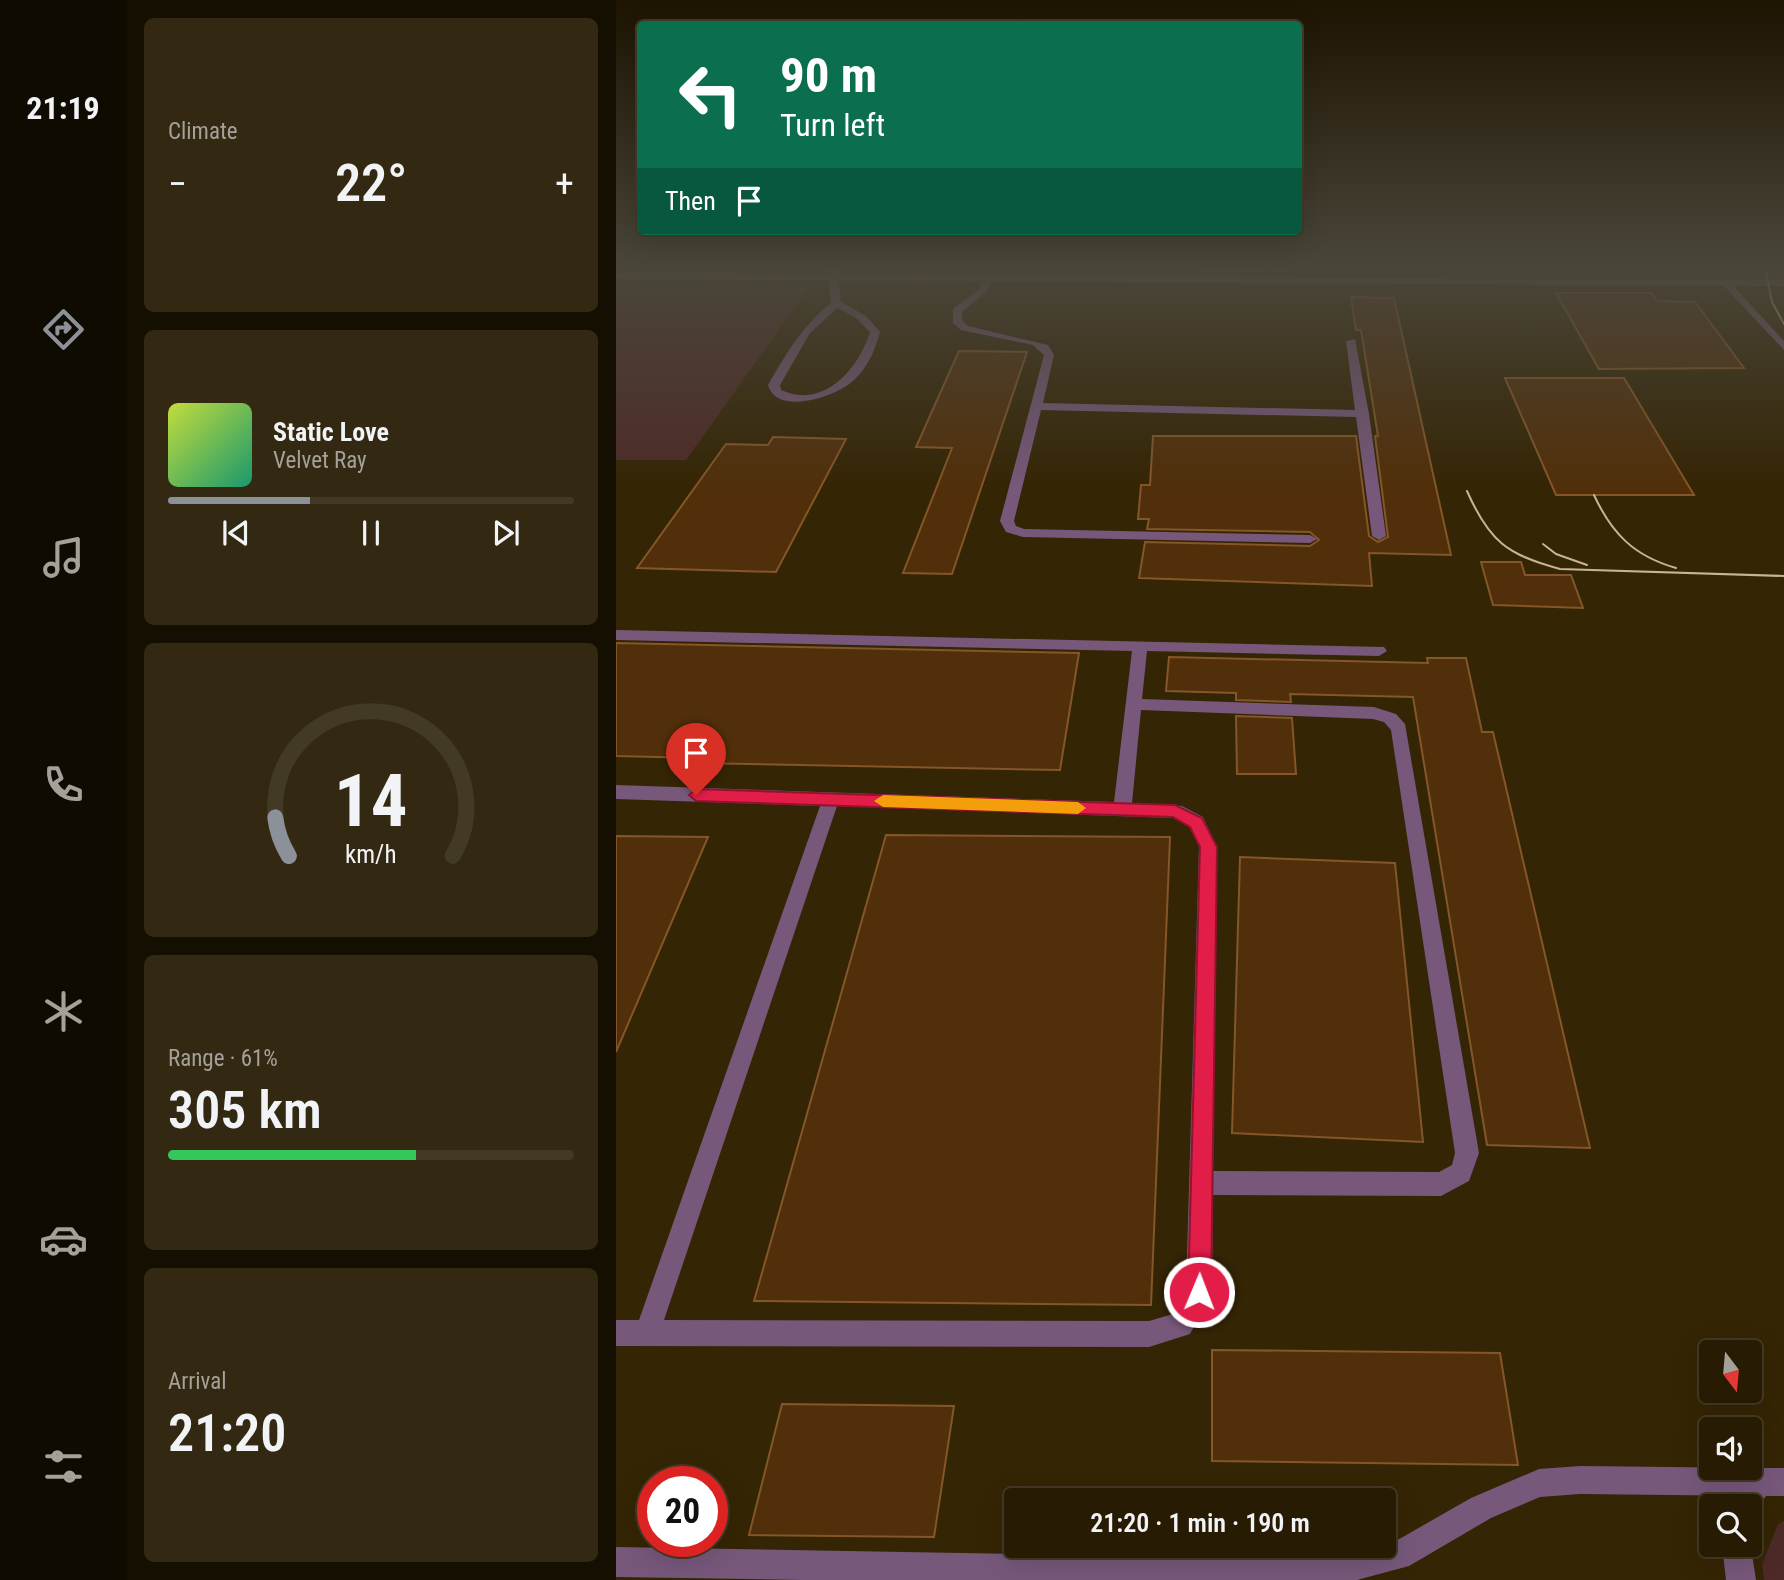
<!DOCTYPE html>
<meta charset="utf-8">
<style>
body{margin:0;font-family:"Roboto Condensed",sans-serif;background:#332912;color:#f1f3f6;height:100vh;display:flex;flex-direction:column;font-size:26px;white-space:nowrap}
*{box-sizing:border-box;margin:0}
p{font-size:23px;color:#a4a19a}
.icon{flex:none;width:38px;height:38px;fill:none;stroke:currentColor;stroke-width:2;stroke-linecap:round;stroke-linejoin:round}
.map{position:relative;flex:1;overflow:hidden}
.details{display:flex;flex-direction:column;gap:18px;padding:18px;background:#150f02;width:490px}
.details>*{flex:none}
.top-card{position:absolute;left:21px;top:21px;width:665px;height:214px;border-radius:7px;box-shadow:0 7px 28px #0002,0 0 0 2px #433a25;background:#0b6e4f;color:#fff;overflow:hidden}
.needle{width:46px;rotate:164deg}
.tools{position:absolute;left:1083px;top:1340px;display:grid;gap:14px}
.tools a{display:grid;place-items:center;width:63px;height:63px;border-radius:7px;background:#271c03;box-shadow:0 7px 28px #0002,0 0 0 2px #433a25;font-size:35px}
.speed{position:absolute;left:21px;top:1466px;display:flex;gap:14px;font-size:35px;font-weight:700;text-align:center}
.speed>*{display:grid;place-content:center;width:91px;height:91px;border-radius:50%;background:#271c03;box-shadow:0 7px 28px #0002,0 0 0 2px #433a25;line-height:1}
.speed .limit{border:10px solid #d22;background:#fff;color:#111}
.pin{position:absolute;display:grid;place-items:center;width:60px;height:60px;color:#fff;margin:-72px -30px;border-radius:50% 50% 50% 0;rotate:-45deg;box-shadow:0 0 7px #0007}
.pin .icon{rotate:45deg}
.me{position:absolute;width:77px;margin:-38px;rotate:1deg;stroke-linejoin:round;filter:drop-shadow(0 0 5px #0008)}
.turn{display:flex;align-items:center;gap:24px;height:147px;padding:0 28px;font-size:32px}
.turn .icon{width:91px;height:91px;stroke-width:2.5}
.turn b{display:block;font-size:49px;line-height:60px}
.then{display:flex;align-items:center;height:66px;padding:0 28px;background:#0003;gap:14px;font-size:26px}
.big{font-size:52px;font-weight:600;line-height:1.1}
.details .tile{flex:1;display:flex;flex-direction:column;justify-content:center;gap:10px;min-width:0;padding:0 24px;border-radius:10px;background:#332912}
.details .dial{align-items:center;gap:0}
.dial svg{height:182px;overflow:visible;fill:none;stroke:#433a25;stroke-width:7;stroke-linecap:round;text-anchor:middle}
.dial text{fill:#f1f3f6;stroke:none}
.song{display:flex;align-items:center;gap:21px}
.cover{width:84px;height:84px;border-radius:10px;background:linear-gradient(135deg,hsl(70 70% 55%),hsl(160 70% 35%))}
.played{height:7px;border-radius:4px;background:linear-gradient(90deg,#8c9099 35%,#433a25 35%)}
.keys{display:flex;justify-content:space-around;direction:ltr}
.heat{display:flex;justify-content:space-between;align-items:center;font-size:38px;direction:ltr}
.charge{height:10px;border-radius:5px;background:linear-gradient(90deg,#34c759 61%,#433a25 0)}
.trip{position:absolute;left:388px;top:1488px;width:392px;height:70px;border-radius:7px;background:#271c03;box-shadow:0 7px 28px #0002,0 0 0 2px #433a25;font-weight:600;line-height:70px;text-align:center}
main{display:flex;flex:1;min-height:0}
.menu{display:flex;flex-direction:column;width:126px;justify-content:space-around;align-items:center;background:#100b01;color:#a4a19a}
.menu .icon{width:49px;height:49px}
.menu .active{color:#8c9099}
.menu b{font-size:32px;color:#f1f3f6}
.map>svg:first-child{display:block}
</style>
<main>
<nav class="menu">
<b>21:19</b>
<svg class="icon active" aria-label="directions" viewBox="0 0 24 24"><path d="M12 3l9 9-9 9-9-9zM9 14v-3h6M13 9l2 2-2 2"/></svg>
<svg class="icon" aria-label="music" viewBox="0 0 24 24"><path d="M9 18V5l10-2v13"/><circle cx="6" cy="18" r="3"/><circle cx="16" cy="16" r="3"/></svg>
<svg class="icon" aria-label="phone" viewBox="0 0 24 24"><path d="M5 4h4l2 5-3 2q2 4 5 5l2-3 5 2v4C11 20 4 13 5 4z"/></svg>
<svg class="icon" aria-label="climate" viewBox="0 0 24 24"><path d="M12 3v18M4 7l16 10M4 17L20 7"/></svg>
<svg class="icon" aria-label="car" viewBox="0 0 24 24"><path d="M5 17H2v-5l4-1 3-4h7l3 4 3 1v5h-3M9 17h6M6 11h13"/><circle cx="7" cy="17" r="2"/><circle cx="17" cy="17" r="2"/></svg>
<svg class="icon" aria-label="filters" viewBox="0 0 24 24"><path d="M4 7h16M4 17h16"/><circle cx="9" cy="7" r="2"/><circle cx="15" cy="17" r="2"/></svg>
</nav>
<section class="details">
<div class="tile"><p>Climate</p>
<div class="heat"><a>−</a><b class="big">22°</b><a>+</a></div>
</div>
<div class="tile">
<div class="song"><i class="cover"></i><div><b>Static Love</b><p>Velvet Ray</p></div></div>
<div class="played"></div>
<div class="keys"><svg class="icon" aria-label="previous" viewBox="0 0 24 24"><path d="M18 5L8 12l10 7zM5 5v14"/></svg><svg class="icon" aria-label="pause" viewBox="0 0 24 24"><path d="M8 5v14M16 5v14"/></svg><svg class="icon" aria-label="next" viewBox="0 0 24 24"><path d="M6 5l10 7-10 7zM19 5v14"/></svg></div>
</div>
<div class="tile dial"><svg viewBox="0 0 100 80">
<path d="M14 69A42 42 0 1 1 86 69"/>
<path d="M14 69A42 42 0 0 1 8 52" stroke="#8c9099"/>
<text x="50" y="56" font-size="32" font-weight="700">14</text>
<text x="50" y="72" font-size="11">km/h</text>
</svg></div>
<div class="tile"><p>Range · 61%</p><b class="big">305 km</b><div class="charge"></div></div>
<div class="tile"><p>Arrival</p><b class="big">21:20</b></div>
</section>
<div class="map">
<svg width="1168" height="1580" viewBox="0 0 1168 1580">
<rect width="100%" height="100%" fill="#342504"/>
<g fill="#4d2a28">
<polygon points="585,267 1133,267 1134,273 973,272 949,278 585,275"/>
<polygon points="0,282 196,283 70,460 0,460"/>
<polygon points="1168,1521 1168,1580 1148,1580 1146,1564 1162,1524"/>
</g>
<g fill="#512f0a" stroke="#845628" stroke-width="2">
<polygon points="940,293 1036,293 1041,301 1079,302 1128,368 983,369"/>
<polygon points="735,297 778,298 835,555 753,553 756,586 523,578 529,542 694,546 703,540 694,532 531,529 533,519 522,519 525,485 534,485 537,436 740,436 753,536 762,542 772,537 759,436 762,436 745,330 740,330"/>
<polygon points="343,351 411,352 336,574 287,573 336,448 300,447"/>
<polygon points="889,378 1008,378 1078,495 940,495"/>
<polygon points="157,437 230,439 160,572 21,568 110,444 152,445"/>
<polygon points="865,562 905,562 909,575 955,575 967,608 877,605"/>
<polygon points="0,643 463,653 444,770 79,763 81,758 0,756"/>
<polygon points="553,657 812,663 811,658 850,658 866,732 877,732 974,1148 871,1145 797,697 674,694 675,702 620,700 620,693 550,691"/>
<polygon points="620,716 676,718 680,774 621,774"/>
<polygon points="270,835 554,837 535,1305 138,1301"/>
<polygon points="0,836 92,837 0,1052"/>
<polygon points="624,857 779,863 807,1142 616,1133"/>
<polygon points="596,1350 884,1353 902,1465 596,1461"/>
<polygon points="166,1404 338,1406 318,1537 133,1535"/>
</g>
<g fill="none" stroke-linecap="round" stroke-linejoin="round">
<g fill="#77587b" fill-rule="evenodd">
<path d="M211,267h10l4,35 25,14 14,16c-5,18 -12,35 -26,48 -16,16 -77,37 -86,5 18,-31 34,-59 63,-82zM221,308l18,9 15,15c-11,36 -46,78 -89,58l-1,-5 30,-52z"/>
<polygon points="372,275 377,278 370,292 346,312 346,320 352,326 432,345 438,355 427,403 739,410 730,341 739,339 753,414 770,536 763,540 756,536 740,417 425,410 398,521 400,526 408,529 694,535 701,539 694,543 407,537 390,532 384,521 428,355 417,345 345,330 337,323 337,309 363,289 367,278"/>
<polygon points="1107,281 1113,281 1168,341 1168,350 1107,285"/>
<path d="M0,630l768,17 3,4 -8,5 -232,-5 -5,48 232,8 22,7 9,10 74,429 -10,28 -28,15 -228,-1 -1,97 -22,42 -41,13 -533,-1v-26h23l181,-514 -204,-7v-14l498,17 18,-151 -516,-11zM525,710l232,9 11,3 7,8 64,423 -3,12 -13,7 -226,-1 4,-324 -14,-30 -21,-11 -50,-3zM221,806l336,12 17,9 9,20 -13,443 -13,24 -24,7 -485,-1z"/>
<polygon points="964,1466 1143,1468 1153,1472 1157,1482 1153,1492 1143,1496 964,1494 924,1497 875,1518 793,1566 741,1580 187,1580 0,1577 0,1547 700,1559 778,1542 855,1498 923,1469"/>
</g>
<g fill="#77587b" fill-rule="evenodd">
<polygon points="0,273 1168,280 1168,286 0,279"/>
<polygon points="1143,1468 1168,1468 1168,1496 1150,1496 1134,1518 1134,1507 1112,1507 1133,1472"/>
<polygon points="1134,1541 1140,1580 1110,1580 1106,1545 1134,1545"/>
</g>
<g stroke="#c5b596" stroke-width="2">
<polyline points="1149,267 1156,302 1168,324"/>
<path d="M851,491c22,50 40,64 93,78l224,7"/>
<path d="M978,495c18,39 40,61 82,73"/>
<polyline points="927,544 940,554 971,565"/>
</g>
</g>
<linearGradient id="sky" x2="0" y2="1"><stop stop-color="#1d1402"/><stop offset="0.55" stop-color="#4a463a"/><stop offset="1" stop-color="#4a463a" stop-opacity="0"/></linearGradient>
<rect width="1168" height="488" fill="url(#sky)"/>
<polygon fill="#e11d48" stroke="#92132f" stroke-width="2" points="80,789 559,805 586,818 601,847 595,1292 591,1300 583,1304 575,1300 572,1292 584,847 574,827 557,817 80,801 73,795"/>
<polygon fill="#f59e0b" points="267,795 462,802 470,808 462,814 267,807 258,801"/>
</svg>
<div class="tools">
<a><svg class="needle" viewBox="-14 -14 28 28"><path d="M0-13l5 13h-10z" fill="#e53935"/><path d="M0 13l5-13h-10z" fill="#a4a19a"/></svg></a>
<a><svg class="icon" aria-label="sound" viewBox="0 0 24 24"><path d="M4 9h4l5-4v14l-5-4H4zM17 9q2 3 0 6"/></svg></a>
<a><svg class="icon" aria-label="search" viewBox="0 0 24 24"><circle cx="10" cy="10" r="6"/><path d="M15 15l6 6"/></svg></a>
</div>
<div class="speed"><div class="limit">20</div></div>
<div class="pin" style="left:80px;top:795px;background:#d93025"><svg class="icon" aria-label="arrive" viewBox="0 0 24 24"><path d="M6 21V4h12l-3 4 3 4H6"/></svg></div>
<svg class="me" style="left:583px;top:1292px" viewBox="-20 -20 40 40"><circle r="17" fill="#e11d48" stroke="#fff" stroke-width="3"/><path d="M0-11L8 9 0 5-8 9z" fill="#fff"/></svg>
<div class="trip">21:20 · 1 min · 190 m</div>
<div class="top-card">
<div class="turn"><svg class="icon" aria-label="left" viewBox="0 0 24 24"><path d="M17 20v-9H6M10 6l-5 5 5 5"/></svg><div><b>90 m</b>Turn left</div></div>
<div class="then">Then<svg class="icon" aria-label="arrive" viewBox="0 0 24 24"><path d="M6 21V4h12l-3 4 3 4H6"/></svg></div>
</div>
</div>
</main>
